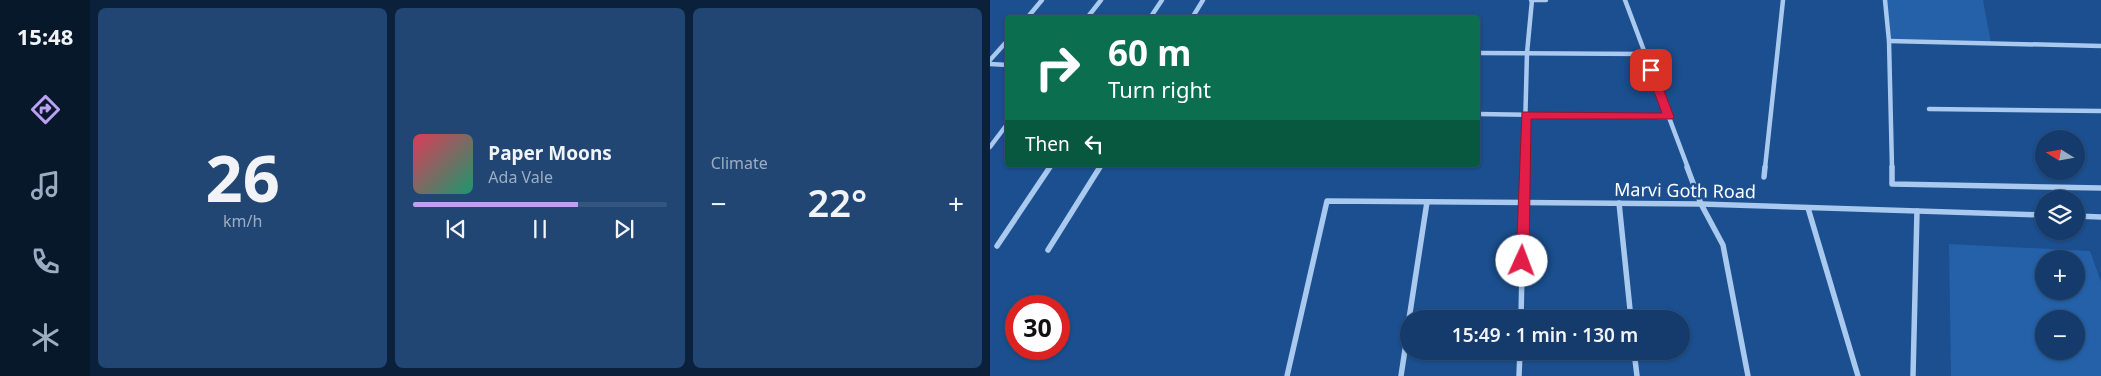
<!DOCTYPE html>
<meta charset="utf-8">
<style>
body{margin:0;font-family:"Noto Sans",sans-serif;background:#214673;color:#f1f3f6;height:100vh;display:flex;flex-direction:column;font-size:19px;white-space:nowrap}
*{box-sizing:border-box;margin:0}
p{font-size:16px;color:#9dadc1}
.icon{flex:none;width:28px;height:28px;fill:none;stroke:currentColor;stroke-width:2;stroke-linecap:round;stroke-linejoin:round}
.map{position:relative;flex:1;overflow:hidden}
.drawer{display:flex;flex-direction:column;gap:8px;padding:8px;background:#0b203b;width:900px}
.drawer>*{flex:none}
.hud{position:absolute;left:15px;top:15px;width:475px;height:152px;border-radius:5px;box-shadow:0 1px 4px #0004,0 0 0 1px #33557e;background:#0b6e4f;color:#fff;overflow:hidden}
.needle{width:32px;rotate:281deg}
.controls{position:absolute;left:1045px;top:130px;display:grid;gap:10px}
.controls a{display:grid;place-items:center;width:50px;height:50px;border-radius:50%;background:#143b6b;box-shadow:0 1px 4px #0004,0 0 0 1px #33557e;font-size:25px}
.speed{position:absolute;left:15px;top:295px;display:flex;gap:10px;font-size:25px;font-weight:700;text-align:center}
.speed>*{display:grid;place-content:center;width:65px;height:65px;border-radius:50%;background:#143b6b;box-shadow:0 1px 4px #0004,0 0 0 1px #33557e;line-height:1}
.speed .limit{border:8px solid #d22;background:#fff;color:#111}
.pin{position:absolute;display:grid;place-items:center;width:42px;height:42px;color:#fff;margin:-21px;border-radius:10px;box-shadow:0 2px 8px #0006}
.me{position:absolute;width:55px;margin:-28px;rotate:2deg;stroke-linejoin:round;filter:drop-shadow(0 0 4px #0008)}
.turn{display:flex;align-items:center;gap:18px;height:105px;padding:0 20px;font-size:22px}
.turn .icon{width:65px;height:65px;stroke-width:2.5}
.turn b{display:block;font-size:35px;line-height:42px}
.then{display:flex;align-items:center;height:48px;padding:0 20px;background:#0003;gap:10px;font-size:19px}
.big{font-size:38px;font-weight:600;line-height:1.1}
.drawer .tile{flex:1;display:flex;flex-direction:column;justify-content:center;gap:8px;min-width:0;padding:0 18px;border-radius:8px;background:#214673}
.drawer .dial{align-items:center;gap:0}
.dial b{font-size:65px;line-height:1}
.song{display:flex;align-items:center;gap:15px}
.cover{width:60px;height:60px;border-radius:8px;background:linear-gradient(135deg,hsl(350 70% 55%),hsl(160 70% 35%))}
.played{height:5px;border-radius:2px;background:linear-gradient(90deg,#bca0f2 65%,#33557e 65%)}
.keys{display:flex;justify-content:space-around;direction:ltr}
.heat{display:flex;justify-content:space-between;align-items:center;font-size:28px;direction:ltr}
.drawer .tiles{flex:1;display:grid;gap:8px;grid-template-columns:repeat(3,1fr)}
.trip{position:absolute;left:410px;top:310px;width:290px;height:50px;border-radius:25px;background:#143b6b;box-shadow:0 1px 4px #0004,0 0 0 1px #33557e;font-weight:600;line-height:50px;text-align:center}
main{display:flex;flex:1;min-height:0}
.dock{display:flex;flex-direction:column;width:90px;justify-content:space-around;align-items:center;background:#08182b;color:#9dadc1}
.dock .icon{width:35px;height:35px}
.dock .on{color:#bca0f2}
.dock b{font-size:22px;color:#f1f3f6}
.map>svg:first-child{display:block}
</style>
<main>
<nav class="dock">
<b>15:48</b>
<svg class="icon on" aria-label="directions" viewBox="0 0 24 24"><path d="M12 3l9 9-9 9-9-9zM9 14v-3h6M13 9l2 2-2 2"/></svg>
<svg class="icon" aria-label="music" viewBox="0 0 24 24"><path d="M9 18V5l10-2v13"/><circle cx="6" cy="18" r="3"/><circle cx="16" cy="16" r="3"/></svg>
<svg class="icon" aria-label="phone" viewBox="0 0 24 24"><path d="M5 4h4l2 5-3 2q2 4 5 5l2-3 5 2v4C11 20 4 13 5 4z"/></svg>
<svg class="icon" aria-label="climate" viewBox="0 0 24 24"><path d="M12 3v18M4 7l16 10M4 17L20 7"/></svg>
</nav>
<section class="drawer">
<div class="tiles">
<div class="tile dial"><b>26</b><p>km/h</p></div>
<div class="tile">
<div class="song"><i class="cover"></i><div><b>Paper Moons</b><p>Ada Vale</p></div></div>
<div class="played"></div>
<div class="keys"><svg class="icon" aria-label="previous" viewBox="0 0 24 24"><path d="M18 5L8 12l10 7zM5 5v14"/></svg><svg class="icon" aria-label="pause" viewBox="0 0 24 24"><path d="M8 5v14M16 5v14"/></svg><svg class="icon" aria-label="next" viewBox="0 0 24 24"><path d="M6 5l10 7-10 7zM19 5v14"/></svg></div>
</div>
<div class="tile"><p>Climate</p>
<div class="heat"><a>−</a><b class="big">22°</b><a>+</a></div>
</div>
</div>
</section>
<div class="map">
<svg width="1111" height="376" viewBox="0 0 1111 376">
<rect width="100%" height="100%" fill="#1b4f8f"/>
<g fill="#2461a8" fill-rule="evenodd">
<polygon points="895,0 993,0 1001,43 899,41"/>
<path d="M959,244l141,7 11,31v94h-150zM1054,259h32v32h-32zM1054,319h32v32h-32z"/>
</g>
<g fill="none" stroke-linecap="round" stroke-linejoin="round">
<g stroke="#a9c9ee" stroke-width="4.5">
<polyline points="541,0 556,0"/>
<polyline points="635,0 698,168"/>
<polyline points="895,0 899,41 902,168"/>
<polyline points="37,18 52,0"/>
<polyline points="97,18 111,0"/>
<polyline points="160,18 172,0"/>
<polyline points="202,18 213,0"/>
<polyline points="899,41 1111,46"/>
<polyline points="488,53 655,54"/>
<polyline points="0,60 18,40"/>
<polyline points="0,64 18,65"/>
<polyline points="939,109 1111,111"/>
<polyline points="488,114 679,117"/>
<polyline points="0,147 18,123"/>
<polyline points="59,168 61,165"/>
<polyline points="109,168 111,165"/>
<polyline points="534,168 537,53 542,0"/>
<polyline points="775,168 793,0"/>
</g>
<g stroke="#a9c9ee" stroke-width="5.5">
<polyline points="697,167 711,204 733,245 758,376"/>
<polyline points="902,167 902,184 1111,188"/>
<polyline points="774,177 775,167"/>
<polyline points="629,203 641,319"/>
<polyline points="818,208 868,376"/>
<polyline points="1086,216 1111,217"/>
<polyline points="7,246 60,167"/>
<polyline points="58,250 110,167"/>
<polyline points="419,319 437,202"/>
<polyline points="531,319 534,167"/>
<polyline points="644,351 647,376"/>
<polyline points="297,376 337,201 711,204 1054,215"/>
<polyline points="411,376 419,323"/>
<polyline points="529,376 530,351"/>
<polyline points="923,376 927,211"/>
</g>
</g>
<polygon fill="#e11d48" stroke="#92132f" points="661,66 666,70 684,117 682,119 541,119 539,261 532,266 528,265 526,261 532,112 672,113 656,70"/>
<g text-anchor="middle" stroke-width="5" stroke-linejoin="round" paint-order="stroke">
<g font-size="18" fill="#fff" stroke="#1b4f8f">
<text transform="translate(695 191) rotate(1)" y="6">Marvi Goth Road</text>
</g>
</g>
</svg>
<div class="controls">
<a><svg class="needle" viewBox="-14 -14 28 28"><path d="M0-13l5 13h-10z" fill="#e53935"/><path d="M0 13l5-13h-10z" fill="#9dadc1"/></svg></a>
<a><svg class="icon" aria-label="layers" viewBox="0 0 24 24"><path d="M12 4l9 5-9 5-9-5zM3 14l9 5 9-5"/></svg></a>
<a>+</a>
<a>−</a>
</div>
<div class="speed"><div class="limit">30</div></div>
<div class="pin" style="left:661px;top:70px;background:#d93025"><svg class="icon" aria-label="arrive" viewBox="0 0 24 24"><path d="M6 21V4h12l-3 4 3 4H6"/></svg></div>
<svg class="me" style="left:532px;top:261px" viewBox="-20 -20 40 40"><circle r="19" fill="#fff"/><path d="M0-13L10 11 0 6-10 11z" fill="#e11d48"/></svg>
<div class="trip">15:49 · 1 min · 130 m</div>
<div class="hud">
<div class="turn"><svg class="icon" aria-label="right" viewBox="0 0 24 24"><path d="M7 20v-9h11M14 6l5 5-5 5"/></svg><div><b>60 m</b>Turn right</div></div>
<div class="then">Then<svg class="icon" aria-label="left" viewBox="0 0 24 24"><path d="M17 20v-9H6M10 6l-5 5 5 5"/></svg></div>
</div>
</div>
</main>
